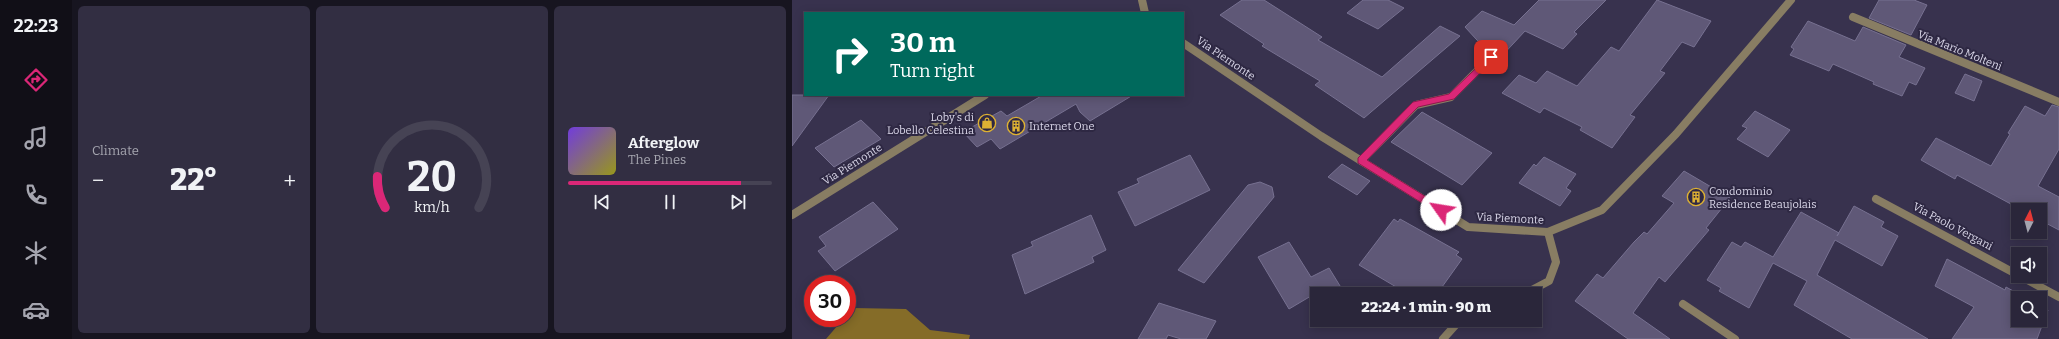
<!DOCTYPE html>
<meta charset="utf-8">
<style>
body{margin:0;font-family:Bitter,serif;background:#322e42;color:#f1f3f6;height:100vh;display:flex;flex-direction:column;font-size:15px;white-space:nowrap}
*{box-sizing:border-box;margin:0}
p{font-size:13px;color:#a5a5af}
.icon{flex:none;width:22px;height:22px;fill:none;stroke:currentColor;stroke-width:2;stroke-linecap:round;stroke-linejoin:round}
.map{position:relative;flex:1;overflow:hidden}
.sheet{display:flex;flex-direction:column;gap:6px;padding:6px;background:#171520;width:720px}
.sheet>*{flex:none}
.guide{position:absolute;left:12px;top:12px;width:380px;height:84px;border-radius:0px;box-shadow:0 2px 10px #0003,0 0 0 1px #464354;background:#00695c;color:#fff;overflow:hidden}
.needle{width:26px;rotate:6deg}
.tools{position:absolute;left:1219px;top:203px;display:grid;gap:8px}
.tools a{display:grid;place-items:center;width:36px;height:36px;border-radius:0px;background:#2a263a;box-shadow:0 2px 10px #0003,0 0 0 1px #464354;font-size:20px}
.speed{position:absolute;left:12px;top:275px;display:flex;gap:8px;font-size:20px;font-weight:700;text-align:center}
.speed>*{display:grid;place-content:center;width:52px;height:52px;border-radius:50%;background:#2a263a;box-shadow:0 2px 10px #0003,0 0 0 1px #464354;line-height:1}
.speed .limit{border:6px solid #d22;background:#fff;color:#111}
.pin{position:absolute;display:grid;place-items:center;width:34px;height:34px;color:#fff;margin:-17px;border-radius:8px;box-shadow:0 2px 6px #0006}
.me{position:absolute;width:44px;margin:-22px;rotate:302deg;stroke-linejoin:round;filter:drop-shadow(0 0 3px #0008)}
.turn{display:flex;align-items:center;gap:14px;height:84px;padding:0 20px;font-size:18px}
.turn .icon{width:52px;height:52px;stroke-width:2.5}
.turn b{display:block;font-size:28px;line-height:34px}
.big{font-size:30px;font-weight:800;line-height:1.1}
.sheet .tile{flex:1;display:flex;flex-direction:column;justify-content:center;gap:6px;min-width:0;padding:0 14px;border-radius:6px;background:#322e42}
.sheet .dial{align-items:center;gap:0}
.dial svg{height:104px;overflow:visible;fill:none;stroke:#464354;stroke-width:7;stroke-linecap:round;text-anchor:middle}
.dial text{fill:#f1f3f6;stroke:none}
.song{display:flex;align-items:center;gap:12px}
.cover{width:48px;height:48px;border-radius:6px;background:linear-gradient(135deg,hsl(260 70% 55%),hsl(60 70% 35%))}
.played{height:4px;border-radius:2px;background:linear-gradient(90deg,#db2777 85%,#464354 85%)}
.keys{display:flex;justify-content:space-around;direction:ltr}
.heat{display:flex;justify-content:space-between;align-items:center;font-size:22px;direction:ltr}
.sheet .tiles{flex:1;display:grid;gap:6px;grid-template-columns:repeat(3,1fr)}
.trip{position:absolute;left:518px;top:287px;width:232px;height:40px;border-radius:0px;background:#2a263a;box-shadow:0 2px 10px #0003,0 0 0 1px #464354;font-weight:800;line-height:40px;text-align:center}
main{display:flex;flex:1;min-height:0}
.tab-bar{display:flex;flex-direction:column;width:72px;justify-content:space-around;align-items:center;background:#110f17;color:#a5a5af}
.tab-bar .icon{width:28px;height:28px}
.tab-bar .selected{color:#db2777}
.tab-bar b{font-size:18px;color:#f1f3f6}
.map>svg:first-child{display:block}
</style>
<main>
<nav class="tab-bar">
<b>22:23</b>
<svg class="icon selected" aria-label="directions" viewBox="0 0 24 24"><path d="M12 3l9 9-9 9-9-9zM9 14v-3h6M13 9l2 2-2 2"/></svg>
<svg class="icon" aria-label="music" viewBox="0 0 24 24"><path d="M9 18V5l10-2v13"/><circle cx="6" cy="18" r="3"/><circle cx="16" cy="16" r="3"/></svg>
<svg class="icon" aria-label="phone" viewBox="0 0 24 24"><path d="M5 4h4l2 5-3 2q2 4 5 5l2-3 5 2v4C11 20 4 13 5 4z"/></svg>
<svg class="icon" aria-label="climate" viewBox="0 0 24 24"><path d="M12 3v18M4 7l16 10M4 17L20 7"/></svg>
<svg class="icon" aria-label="car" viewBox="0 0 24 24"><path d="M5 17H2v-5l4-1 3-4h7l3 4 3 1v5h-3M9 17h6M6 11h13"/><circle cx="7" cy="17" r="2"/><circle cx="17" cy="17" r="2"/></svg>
</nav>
<section class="sheet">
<div class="tiles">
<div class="tile"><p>Climate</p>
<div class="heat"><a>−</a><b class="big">22°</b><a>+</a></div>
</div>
<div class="tile dial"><svg viewBox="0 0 100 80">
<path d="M14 69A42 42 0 1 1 86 69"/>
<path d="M14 69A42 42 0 0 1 8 45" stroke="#db2777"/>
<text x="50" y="56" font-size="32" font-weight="700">20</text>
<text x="50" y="72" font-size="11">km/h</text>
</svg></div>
<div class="tile">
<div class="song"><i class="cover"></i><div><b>Afterglow</b><p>The Pines</p></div></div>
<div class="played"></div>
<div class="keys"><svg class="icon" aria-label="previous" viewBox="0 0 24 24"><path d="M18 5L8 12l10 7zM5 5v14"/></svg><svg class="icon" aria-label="pause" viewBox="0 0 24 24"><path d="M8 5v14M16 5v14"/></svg><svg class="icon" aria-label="next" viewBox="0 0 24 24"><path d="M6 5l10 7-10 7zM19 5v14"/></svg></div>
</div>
</div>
</section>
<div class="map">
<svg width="1267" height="339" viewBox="0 0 1267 339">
<rect width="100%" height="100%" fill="#38324e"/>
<polygon fill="#856c28" points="61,308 114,309 138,330 178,335 177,339 34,339 52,318 55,318 55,315"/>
<g fill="#5f5877" stroke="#777191">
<polygon points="450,0 472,0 530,37 526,40 590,77 648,26 668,36 572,118 523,85 528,81 470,46 472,44 428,15"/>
<polygon points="571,0 596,0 612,8 586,29 555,13"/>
<polygon points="747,0 814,0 782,32 785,34 771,49 733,31 707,59 703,53 696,52 673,27 690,11 722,25"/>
<polygon points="865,0 919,21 902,47 890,42 868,71 873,73 838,115 843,117 820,148 788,130 790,127 752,108 748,113 710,93 727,75 744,83 755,71 785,86 819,47 827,51"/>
<polygon points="1087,0 1122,0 1135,5 1119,35 1077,18"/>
<polygon points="1016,21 1063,41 1071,27 1114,45 1107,57 1133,68 1124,85 1117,82 1110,96 1081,84 1082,82 1041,64 1037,71 998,55 1002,49 999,47"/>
<polygon points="1173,74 1190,81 1182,101 1163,93"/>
<polygon points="0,95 37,95 0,146"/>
<polygon points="251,95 341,95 298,121 288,112 284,104 208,149 199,139 185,147 171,132 209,111 215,116"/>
<polygon points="1260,105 1267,107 1267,149 1246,186 1267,197 1267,230 1248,220 1248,210 1230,210 1165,175 1163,179 1129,160 1144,138 1199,166 1218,134 1216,133 1233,106 1253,116"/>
<polygon points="963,111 998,130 976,157 945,139 955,128 950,126"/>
<polygon points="630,112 700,153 670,185 599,142"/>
<polygon points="69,120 89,139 42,167 23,148"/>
<polygon points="398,155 418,190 343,226 326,192 347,183 345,179"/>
<polygon points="752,157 784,174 774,188 779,191 768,206 727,183 742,164 744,166"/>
<polygon points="550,164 578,181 565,195 536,177"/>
<polygon points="892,171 938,198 914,228 917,230 873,282 867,277 841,313 878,339 836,339 783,301 805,274 811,278 842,242 852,232 855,234 882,203 870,196"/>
<polygon points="468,182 480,187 482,197 412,283 386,270 456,185"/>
<polygon points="81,202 106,229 43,271 26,251 34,246 27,237"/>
<polygon points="1062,206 1092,222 1089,227 1106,236 1090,266 1043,240 1025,275 1136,339 1060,339 1002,305 1015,281 981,263 957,308 927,291 929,288 915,280 940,242 949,247 953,242 981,257 1009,212 1047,233 1045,236"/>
<polygon points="299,215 314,250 300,257 302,262 233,294 220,255 241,246 239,242"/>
<polygon points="602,219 606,222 608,219 667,252 664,255 670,259 645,294 616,294 567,265"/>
<polygon points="497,242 519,277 537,268 553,294 524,293 497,309 466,257"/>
<polygon points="1155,259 1213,290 1214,287 1234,298 1226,298 1226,320 1248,320 1248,306 1256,310 1245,339 1160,339 1182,307 1143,286"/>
<polygon points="367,303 408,316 424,321 414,339 389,339 376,335 374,339 346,339"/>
</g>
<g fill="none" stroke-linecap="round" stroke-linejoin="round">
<polyline stroke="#887d63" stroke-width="8" points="569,161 624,105 659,97 699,57"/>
<g stroke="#887d63" stroke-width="8">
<polyline points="350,0 353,13"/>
<polyline points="1061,17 1267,102"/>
<polyline points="391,43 529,136 676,227 756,232 810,210 884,134 999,0"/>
<polyline points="1084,199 1226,275"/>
<polyline points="0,215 193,95"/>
<polyline points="1228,276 1267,297"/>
<polyline points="727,294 738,291 757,281 764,262 756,232"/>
<polyline points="891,304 943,339"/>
<polyline points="651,339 668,320"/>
</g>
</g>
<polygon fill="#db2777" stroke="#8e194d" points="699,54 702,55 702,59 662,99 626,107 575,160 652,208 652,213 646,213 566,163 566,158 621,102 657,94"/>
<defs>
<symbol id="shop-ring" viewBox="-11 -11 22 22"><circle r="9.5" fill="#2e2843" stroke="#ddb133" stroke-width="1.5"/><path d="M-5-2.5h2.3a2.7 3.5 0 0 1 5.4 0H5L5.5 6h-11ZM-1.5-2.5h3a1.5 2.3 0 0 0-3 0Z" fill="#ddb133"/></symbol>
<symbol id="building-ring" viewBox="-11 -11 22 22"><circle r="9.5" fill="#2e2843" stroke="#ddb133" stroke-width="1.5"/><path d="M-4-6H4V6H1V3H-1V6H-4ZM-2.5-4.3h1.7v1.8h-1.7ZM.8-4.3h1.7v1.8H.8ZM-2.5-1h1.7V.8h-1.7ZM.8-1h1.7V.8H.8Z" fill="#ddb133"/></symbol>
</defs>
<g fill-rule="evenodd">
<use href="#shop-ring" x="185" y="113" width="20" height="20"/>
<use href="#building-ring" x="214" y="116" width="20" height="20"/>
<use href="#building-ring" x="894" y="187" width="20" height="20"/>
</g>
<g text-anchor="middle" stroke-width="4" stroke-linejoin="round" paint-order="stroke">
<g font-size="11" fill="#dad7e9" stroke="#2e2843">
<text transform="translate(1168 50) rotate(22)" y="4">Via Mario Molteni</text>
<text transform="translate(434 58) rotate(34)" y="4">Via Piemonte</text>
<text transform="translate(60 164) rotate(-32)" y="4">Via Piemonte</text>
<text transform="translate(718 218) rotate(3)" y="4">Via Piemonte</text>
<text transform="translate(1161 226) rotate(28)" y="4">Via Paolo Vergani</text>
</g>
<g font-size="11" fill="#dad7e9" stroke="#2e2843" text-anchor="start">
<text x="182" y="121" text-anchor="end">Loby's di<tspan x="182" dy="13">Lobello Celestina</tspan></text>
<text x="237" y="130">Internet One</text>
<text x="917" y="195">Condominio<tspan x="917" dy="13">Residence Beaujolais</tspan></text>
</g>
</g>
</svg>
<div class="tools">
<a><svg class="needle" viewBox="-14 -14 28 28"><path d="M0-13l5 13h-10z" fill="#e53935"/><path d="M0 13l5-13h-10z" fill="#a5a5af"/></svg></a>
<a><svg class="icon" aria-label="sound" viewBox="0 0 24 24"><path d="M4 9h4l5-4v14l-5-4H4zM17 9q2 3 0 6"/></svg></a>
<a><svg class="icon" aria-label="search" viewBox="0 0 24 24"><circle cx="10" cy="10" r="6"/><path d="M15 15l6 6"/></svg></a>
</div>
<div class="speed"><div class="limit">30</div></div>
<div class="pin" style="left:699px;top:57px;background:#d93025"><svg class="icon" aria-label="arrive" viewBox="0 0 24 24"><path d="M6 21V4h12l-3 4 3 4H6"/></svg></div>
<svg class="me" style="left:649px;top:210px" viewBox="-20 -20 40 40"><circle r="19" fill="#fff"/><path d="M0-13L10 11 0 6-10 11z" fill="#db2777"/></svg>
<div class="trip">22:24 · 1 min · 90 m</div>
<div class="guide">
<div class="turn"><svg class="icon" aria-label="right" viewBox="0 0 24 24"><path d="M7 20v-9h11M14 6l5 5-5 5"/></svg><div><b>30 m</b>Turn right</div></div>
</div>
</div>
</main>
